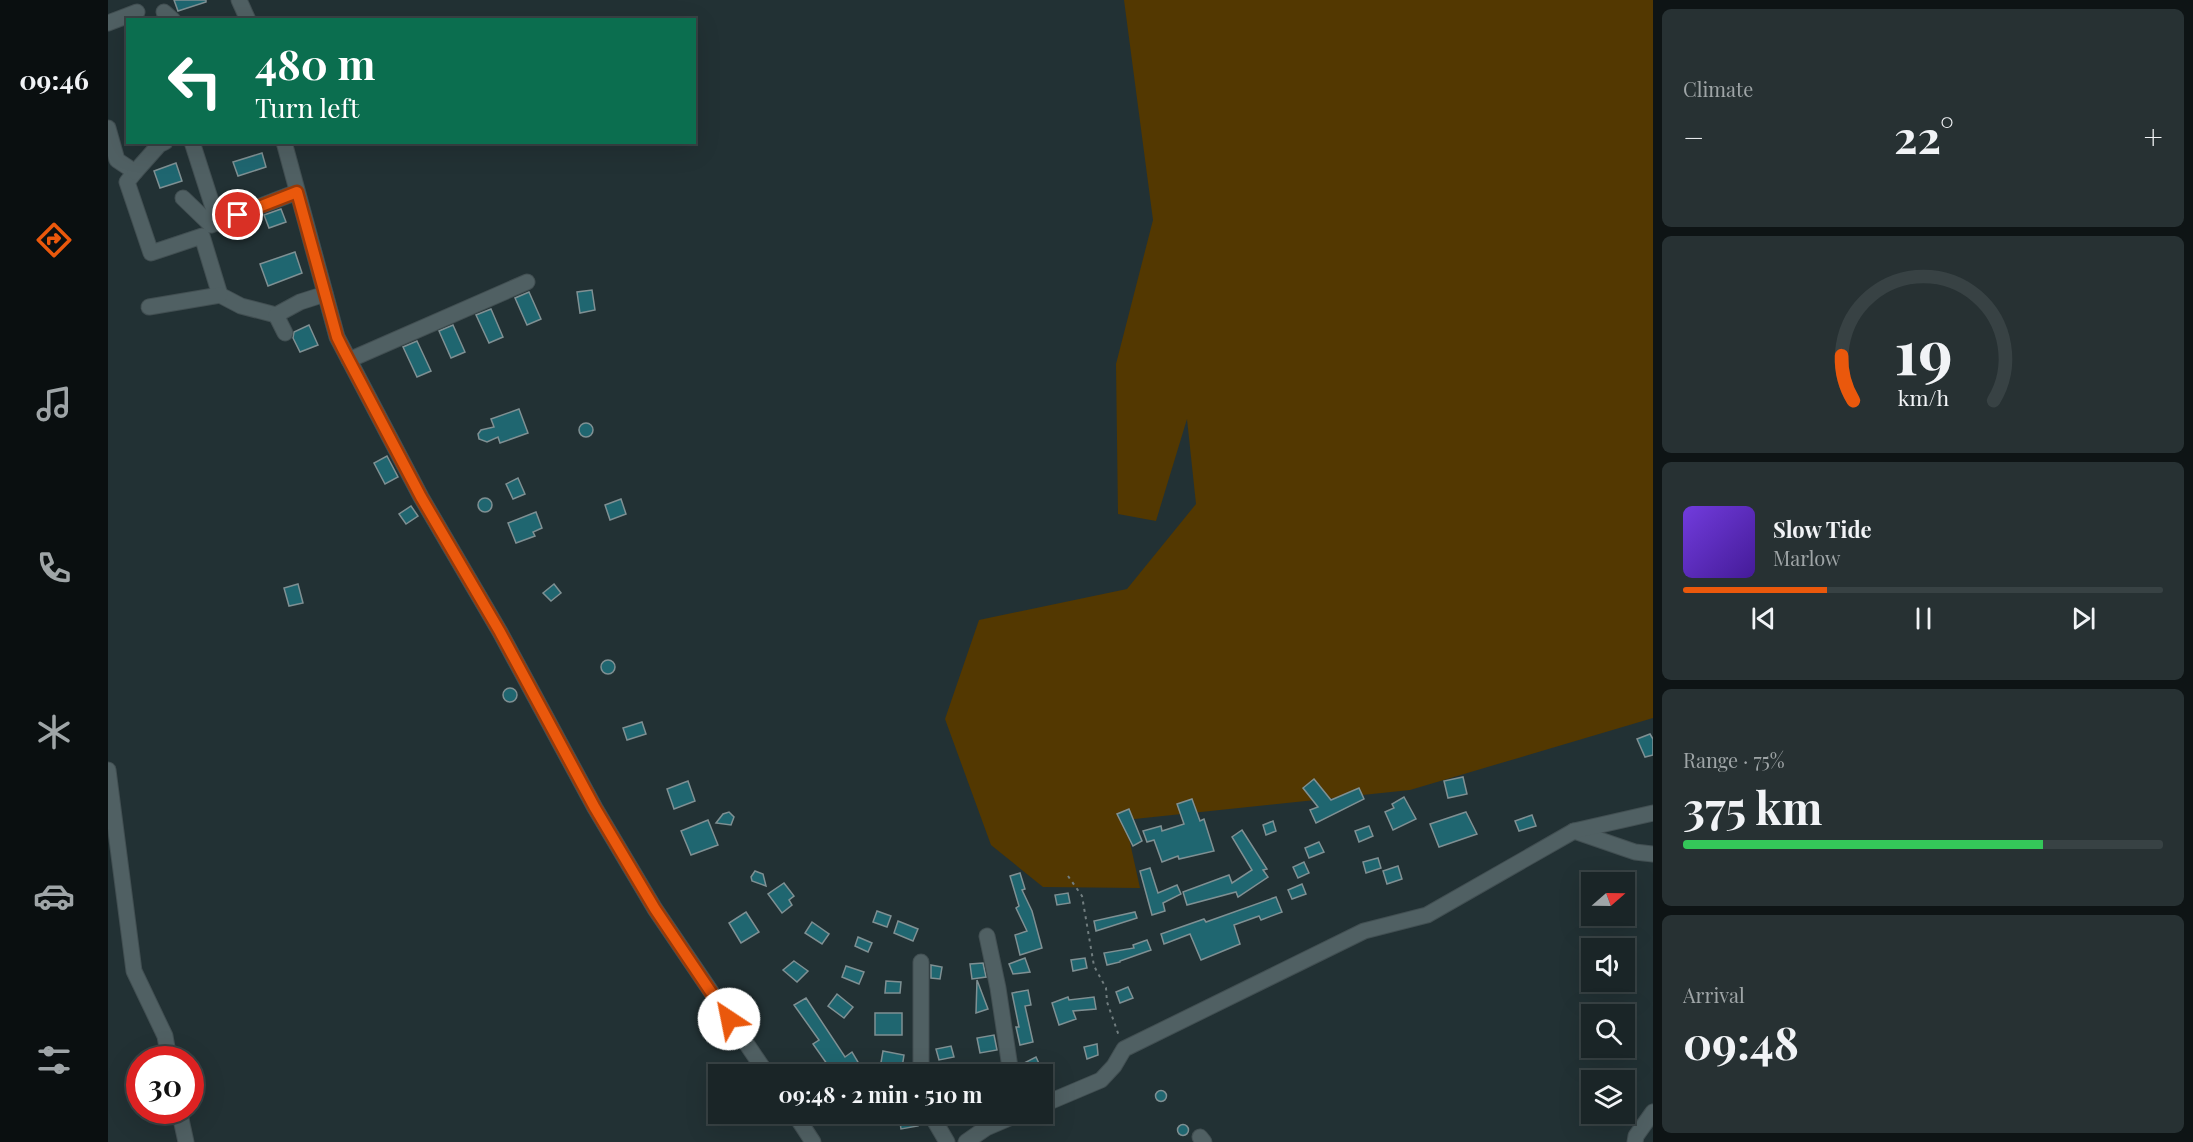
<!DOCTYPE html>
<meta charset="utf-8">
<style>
body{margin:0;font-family:"Playfair Display",serif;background:#273133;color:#f1f3f6;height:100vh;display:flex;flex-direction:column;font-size:22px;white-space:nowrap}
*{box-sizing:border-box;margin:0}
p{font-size:20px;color:#9fa5a7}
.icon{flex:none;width:33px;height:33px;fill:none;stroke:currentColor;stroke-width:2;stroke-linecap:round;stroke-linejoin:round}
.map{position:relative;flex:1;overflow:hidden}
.panel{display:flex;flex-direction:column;gap:9px;padding:9px;background:#0e1415;width:540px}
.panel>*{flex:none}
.banner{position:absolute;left:18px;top:18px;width:570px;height:126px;border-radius:0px;box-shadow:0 6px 24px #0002,0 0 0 2px #384244;background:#0b6e4f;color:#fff;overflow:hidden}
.needle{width:39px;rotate:70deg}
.buttons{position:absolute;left:1473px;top:872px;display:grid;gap:12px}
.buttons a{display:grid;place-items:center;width:54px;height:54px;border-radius:0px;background:#1a2527;box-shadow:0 6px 24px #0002,0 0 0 2px #384244;font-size:30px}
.speed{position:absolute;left:18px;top:1046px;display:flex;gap:12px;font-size:30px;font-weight:700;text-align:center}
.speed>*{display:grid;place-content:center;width:78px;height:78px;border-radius:50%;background:#1a2527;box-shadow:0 6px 24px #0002,0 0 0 2px #384244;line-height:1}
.speed .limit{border:9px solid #d22;background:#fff;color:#111}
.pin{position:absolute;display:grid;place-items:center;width:51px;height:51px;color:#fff;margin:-26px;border:3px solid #fff;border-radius:50%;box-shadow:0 2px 6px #0007}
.me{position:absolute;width:66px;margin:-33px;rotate:326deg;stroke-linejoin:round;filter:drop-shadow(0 0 4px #0008)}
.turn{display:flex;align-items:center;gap:21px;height:126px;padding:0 30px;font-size:27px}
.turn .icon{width:78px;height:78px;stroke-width:2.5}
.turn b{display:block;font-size:42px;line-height:51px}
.big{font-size:45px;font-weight:700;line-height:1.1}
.panel .tile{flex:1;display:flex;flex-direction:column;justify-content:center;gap:9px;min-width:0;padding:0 21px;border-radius:9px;background:#273133}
.panel .dial{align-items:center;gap:0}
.dial svg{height:156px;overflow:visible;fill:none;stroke:#384244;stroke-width:7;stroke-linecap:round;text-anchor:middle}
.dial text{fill:#f1f3f6;stroke:none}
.song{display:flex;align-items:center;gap:18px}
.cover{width:72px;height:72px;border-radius:9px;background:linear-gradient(135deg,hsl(260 70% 55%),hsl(260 70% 35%))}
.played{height:6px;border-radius:3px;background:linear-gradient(90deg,#ea580c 30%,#384244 30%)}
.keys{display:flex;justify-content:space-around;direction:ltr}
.heat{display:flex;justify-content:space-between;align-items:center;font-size:33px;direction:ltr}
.charge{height:9px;border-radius:4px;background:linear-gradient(90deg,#34c759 75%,#384244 0)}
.trip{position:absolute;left:600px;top:1064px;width:345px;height:60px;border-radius:0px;background:#1a2527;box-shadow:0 6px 24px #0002,0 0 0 2px #384244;font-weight:700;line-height:60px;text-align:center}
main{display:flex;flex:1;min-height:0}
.tabs{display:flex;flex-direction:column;width:108px;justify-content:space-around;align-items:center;background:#0a0f10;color:#9fa5a7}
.tabs .icon{width:42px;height:42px}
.tabs .active{color:#ea580c}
.tabs b{font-size:27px;color:#f1f3f6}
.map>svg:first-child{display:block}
</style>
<main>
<nav class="tabs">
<b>09:46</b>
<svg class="icon active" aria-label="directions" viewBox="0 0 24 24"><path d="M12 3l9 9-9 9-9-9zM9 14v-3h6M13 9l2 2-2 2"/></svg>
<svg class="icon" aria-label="music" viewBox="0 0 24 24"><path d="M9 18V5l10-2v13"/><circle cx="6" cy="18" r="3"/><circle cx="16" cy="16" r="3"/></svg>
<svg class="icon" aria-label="phone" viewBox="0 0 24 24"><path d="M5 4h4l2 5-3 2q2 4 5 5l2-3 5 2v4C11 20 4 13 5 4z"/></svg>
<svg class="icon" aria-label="climate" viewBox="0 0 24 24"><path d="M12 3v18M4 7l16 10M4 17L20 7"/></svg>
<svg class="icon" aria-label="car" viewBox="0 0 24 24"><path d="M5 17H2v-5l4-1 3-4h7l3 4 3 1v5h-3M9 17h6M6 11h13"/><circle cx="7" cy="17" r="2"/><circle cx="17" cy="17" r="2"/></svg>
<svg class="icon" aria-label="filters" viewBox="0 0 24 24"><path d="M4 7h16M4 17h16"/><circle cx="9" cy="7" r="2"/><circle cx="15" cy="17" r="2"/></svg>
</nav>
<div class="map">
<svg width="1545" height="1142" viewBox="0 0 1545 1142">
<rect width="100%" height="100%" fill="#223134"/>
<polygon fill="#533801" points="1016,0 1545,0 1545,718 1302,790 1017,820 1032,888 935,887 883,845 837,719 871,620 1019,589 1088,504 1079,419 1048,521 1010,514 1008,364 1045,220"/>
<g fill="#1f6670" stroke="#7f9093" stroke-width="1.5">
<polygon points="66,0 98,0 98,2 70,11"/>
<polygon points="154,153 158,167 130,176 125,162"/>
<polygon points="68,163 74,181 52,188 46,171"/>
<polygon points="173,209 178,222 161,228 156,215"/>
<polygon points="187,252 194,273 160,286 152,264"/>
<polygon points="484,290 487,310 472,313 469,292"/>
<polygon points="421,292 433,319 419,325 407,298"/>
<polygon points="383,309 395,337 381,343 368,315"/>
<polygon points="201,325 210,345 192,352 185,338 186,332"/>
<polygon points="345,325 357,352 343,358 331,331"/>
<polygon points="309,341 323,371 309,377 295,347"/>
<polygon points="411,409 420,433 392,443 390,437 379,442 371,439 370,434 373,430 386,427 383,419"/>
<circle cx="478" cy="430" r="7"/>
<polygon points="279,456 290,477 277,484 266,463"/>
<polygon points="410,478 417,494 405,499 398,484"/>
<circle cx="377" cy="505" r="7"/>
<polygon points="513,499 518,514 502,520 497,505"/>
<polygon points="303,506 310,516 298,524 291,514"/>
<polygon points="428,512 434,528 425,532 427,536 408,543 400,523"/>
<polygon points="190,584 195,603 181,606 176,588"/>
<polygon points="446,584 453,593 443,601 435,593"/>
<circle cx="500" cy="667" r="7"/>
<circle cx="402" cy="695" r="7"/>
<polygon points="534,722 538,734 519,740 515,728"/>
<polygon points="1542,734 1545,739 1545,755 1537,757 1529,739"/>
<polygon points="1355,777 1359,794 1340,798 1336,781"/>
<polygon points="1206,779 1223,800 1251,788 1256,799 1208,823 1202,810 1210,807 1195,788"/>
<polygon points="580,781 587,801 566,809 559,789"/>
<polygon points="1296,797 1308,819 1285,830 1277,812 1286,808 1284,804"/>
<polygon points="1084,799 1092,821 1096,819 1106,851 1071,859 1070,856 1054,862 1046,840 1039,842 1035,831 1053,826 1054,831 1076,824 1069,804"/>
<polygon points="1021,809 1034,841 1025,846 1009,814"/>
<polygon points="621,812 626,817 623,825 608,823 615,814"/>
<polygon points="1358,812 1369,834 1331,847 1322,824"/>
<polygon points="1424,815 1428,826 1411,831 1407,821"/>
<polygon points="600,820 610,845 583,855 573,831"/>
<polygon points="1165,821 1168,831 1158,835 1155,825"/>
<polygon points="1261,826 1265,836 1251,842 1247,831"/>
<polygon points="1134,830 1159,869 1155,870 1160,877 1130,897 1128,892 1079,905 1075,892 1121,875 1124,883 1144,870 1124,837"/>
<polygon points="1211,842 1216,852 1201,858 1197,848"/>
<polygon points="1270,858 1273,868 1258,873 1255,862"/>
<polygon points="1196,862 1201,873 1190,878 1185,867"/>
<polygon points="1290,866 1294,879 1279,884 1275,871"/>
<polygon points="1042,868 1050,893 1069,885 1073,894 1055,903 1057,911 1044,915 1032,871"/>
<polygon points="647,871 655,874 658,886 644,881 643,877"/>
<polygon points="912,873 917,889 914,890 924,911 934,948 912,955 907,935 919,931 908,908 911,906 902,876"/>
<polygon points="676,883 686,896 681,900 684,905 674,913 660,894"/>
<polygon points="1194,884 1198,894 1184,899 1180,890"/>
<polygon points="960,893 962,903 949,905 947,895"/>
<polygon points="1168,897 1174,912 1153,920 1151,916 1126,925 1132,944 1093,960 1082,934 1056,944 1053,934 1096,919 1098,922"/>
<polygon points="769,911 783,916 779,927 765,922"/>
<polygon points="638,912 651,932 633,943 621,923"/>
<polygon points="1027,912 1029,918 988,931 986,921"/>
<polygon points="790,921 810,929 805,941 786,933"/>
<polygon points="704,922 721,934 714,944 697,933"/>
<polygon points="750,937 764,943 760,952 747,946"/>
<polygon points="1039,940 1043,950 1012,961 1012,962 999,965 996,953 1026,948 1025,945"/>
<polygon points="917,958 922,972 905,974 901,964"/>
<polygon points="977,958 979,968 965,971 963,960"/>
<polygon points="686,961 700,971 689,982 675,970"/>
<polygon points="875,963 878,977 864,979 862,964"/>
<polygon points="823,965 834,967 832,979 823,978"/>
<polygon points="738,966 756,972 751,984 734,977"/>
<polygon points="869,980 880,1009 868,1013"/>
<polygon points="778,981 793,982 792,993 777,993"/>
<polygon points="1020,987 1025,998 1012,1003 1008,992"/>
<polygon points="920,990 923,1005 917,1006 925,1042 912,1045 908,1027 911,1027 904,993"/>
<polygon points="729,994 745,1007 736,1018 720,1006"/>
<polygon points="960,997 961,1000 986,997 988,1009 965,1011 968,1019 951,1025 944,1003"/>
<polygon points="698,998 737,1057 744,1052 750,1062 743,1067 745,1069 738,1074 726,1074 705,1044 711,1040 686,1005"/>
<rect x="767" y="1013" width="27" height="22"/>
<polygon points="886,1035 889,1050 872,1053 869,1038"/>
<polygon points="989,1044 990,1055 979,1059 976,1047"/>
<polygon points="843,1046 846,1057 831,1060 828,1049"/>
<polygon points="775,1051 796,1055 793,1074 771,1074"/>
<polygon points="928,1057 934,1070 927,1074 919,1074 914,1064"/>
<circle cx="1053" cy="1096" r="5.5"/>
<polygon points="808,1113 810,1126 793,1129 791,1116"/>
<circle cx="1075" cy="1130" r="5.5"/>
</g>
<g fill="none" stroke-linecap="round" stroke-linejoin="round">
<defs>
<g id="minor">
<polyline points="131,0 140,20"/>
<polyline points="56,12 65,20"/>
<polyline points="0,23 29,12"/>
<polyline points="0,128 9,160 27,172 19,182 43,253 94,236 112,295 133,306 168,315"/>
<polyline points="84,142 110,223"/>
<polyline points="176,142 229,337 313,497 392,632 487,808 547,909 659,1074"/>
<polyline points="27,172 51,145 57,142"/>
<polyline points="75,198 103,225 189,192"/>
<polyline points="41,307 112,295"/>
<polyline points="177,333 168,315 192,302 217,294"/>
<polyline points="241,360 419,282"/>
<polyline points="0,770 26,971 57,1036 61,1059"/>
<polyline points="1466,831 1527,852 1545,854"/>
<polyline points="879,936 890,988 903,1074"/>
<polyline points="813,962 813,1074"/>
<polyline points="934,1105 993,1080 1006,1066 1016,1049 1256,931 1319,915 1466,831 1545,813"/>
<polyline points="71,1110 78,1142"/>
<polyline points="686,1113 705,1142"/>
<polyline points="822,1113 839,1142"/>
<polyline points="1092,1137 1096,1142"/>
<polyline points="858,1142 878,1128 913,1113"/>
<polyline points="1527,1142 1528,1136 1545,1112"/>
</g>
</defs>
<use href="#minor" stroke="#424f52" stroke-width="17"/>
<polyline stroke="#717d7f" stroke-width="2" stroke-dasharray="3 4.5" stroke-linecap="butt" points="960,876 974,896 986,966 998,988 999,1002 1011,1036"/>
<use href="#minor" stroke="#506063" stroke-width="15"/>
</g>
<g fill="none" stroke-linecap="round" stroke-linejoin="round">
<defs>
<polyline id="route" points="130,215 189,192 229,337 235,349 313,497 392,632 487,808 547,909 621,1019"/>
</defs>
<use href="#route" stroke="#983908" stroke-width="15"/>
<use href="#route" stroke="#ea580c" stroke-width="10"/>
</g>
</svg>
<div class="buttons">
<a><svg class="needle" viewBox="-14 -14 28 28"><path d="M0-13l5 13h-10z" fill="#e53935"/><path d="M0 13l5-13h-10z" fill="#9fa5a7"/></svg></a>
<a><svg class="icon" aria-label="sound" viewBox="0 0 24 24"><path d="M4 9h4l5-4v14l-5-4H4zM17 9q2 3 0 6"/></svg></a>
<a><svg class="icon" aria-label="search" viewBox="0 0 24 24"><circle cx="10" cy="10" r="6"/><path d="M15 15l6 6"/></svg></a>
<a><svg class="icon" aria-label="layers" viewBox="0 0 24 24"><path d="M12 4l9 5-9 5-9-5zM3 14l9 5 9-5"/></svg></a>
</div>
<div class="speed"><div class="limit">30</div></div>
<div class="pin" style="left:130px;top:215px;background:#d93025"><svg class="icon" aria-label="arrive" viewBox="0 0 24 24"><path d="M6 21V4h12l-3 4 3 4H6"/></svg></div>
<svg class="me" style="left:621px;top:1019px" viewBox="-20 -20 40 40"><circle r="19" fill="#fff"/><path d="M0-13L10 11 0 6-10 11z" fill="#ea580c"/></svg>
<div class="trip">09:48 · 2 min · 510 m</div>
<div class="banner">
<div class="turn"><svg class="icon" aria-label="left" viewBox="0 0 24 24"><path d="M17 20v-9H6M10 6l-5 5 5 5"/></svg><div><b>480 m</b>Turn left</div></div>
</div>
</div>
<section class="panel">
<div class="tile"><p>Climate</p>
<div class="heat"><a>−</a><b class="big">22°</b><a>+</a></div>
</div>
<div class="tile dial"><svg viewBox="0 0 100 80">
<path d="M14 69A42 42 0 1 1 86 69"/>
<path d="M14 69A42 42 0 0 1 8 46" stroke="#ea580c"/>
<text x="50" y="56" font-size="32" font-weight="700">19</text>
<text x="50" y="72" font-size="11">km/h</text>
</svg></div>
<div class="tile">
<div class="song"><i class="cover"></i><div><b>Slow Tide</b><p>Marlow</p></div></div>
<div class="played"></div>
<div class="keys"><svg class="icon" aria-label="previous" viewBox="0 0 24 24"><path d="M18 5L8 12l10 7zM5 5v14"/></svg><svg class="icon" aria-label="pause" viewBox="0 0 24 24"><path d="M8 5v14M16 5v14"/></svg><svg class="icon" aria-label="next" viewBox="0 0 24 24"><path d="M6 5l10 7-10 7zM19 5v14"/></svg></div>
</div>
<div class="tile"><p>Range · 75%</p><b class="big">375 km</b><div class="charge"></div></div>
<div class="tile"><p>Arrival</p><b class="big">09:48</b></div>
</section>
</main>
